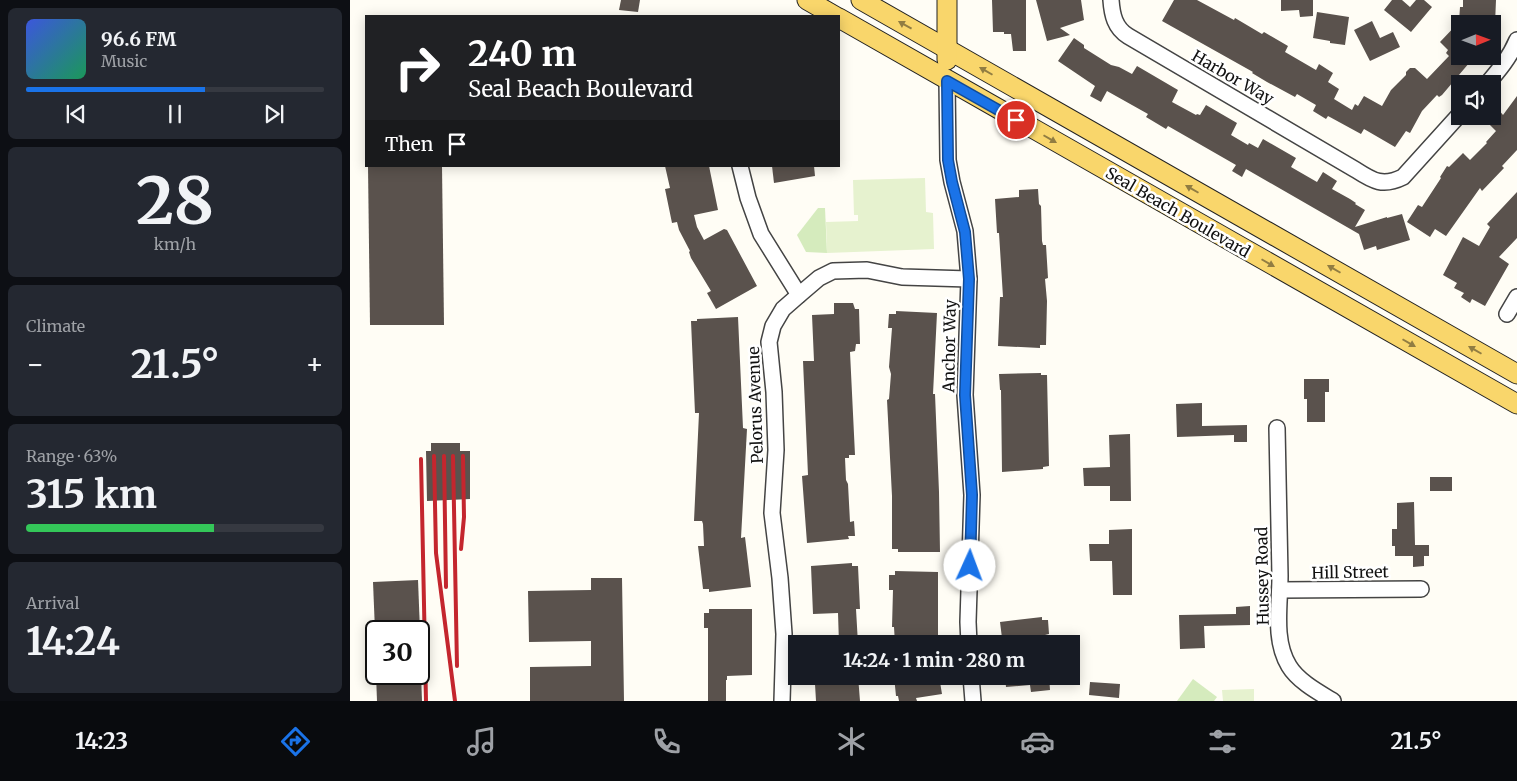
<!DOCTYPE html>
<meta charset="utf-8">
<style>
body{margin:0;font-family:Merriweather,serif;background:#242831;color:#f1f3f6;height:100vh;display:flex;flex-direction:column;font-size:19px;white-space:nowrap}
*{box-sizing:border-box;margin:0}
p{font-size:16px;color:#9ea1a6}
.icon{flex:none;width:28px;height:28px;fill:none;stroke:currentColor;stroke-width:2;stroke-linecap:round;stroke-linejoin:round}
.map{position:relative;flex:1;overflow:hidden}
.sheet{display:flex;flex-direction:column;gap:8px;padding:8px;background:#0d0f14;width:350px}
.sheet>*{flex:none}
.hud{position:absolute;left:15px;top:15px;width:475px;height:152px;border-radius:0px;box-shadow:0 2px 12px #0003;background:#202124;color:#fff;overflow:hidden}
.needle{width:32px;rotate:89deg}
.tools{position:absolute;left:1101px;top:15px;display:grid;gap:10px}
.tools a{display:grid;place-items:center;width:50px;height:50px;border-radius:0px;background:#171b24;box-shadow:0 2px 12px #0003;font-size:25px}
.speed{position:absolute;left:15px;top:620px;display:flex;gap:10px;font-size:25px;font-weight:700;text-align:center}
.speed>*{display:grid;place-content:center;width:65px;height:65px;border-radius:50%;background:#171b24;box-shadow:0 2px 12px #0003;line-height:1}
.speed .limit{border:2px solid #111;border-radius:8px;background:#fff;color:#111}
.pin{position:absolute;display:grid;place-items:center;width:42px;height:42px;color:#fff;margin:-21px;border:2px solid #fff;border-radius:50%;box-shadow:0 1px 5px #0007}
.me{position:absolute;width:55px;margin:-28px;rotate:2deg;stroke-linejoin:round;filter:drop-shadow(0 0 4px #0008)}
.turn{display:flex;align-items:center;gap:18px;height:105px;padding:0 20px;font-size:22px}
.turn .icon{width:65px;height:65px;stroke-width:2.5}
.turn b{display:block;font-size:35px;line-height:42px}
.then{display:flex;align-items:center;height:48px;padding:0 20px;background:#0003;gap:10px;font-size:19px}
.big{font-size:38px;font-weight:700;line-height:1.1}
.sheet .tile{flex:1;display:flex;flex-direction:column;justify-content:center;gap:8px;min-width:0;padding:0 18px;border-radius:8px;background:#242831}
.sheet .dial{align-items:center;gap:0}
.dial b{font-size:65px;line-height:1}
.song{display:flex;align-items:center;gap:15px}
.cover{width:60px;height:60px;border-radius:8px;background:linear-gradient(135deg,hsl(230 70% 55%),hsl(150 70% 35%))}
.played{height:5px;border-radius:2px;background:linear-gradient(90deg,#1a73e8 60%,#363941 60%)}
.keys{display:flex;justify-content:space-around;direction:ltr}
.heat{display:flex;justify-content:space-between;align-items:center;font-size:28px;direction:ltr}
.charge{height:8px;border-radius:4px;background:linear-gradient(90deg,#34c759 63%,#363941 0)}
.trip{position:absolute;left:438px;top:635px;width:292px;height:50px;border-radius:0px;background:#171b24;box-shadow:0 2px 12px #0003;font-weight:700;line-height:50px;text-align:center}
.tabs{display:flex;height:80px;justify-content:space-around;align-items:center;background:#090b0e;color:#9ea1a6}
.tabs .icon{width:35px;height:35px}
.tabs .on{color:#1a73e8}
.tabs b{font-size:22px;color:#f1f3f6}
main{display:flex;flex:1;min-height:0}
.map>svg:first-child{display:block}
</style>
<main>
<section class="sheet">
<div class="tile">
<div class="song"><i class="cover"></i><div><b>96.6 FM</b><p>Music</p></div></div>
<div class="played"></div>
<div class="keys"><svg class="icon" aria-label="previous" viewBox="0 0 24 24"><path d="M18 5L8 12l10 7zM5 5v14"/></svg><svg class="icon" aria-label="pause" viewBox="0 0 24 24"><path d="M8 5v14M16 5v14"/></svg><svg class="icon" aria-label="next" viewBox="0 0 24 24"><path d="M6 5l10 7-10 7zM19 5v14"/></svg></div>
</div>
<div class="tile dial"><b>28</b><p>km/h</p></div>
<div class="tile"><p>Climate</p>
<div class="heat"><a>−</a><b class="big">21.5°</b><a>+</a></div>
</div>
<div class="tile"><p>Range · 63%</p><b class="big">315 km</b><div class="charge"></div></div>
<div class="tile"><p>Arrival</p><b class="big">14:24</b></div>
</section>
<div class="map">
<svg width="1167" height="701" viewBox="0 0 1167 701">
<rect width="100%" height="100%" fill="#fffdf5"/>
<g fill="#d5ebbd">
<polygon points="468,208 475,208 477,253 456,252 447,235"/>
<polygon points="843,679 867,697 864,701 827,701"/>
</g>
<g fill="#e6f2cf">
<polygon points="575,178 576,212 583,213 584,249 477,253 476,222 508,221 508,215 504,215 503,180"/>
<polygon points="904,689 904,701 873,701 872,690"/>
</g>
<g fill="#5a524d">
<polygon points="271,0 290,0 288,12 269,10"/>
<polygon points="642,0 676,0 676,51 663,51 661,34 654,34 654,32 643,32"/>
<polygon points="686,0 731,0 734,20 710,28 720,35 697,41"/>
<polygon points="824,0 847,0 884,20 885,18 912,34 914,32 938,46 935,52 966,70 969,64 983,73 978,82 989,89 984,99 1002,110 1005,104 1008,106 1014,96 1032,106 1041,90 1056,75 1056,72 1060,68 1065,68 1077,79 1099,56 1096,53 1098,50 1090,42 1109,22 1110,7 1113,7 1113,0 1146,0 1145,24 1110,24 1110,56 1125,56 1092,95 1089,97 1087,95 1072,111 1060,133 1056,131 1045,147 1014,129 1011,134 978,116 976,119 963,111 966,105 947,94 945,97 917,82 902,73 903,72 812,21"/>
<polygon points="931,0 963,0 963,16 950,17 949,10 931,11"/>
<polygon points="1042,0 1052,0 1060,7 1066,0 1074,0 1082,7 1061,32 1034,10"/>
<polygon points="967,12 999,17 995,45 980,43 980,41 963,38"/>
<polygon points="1022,21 1030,38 1043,32 1050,47 1020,61 1004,30"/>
<polygon points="724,38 734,45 734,48 761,65 769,67 782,74 787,66 828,90 822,102 846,115 847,114 850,115 856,105 887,123 881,135 898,145 899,143 908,148 913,139 946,158 941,167 967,182 973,172 987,181 982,189 1000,199 1006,203 1005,204 1015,210 1005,227 1037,217 1037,218 1052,214 1060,240 1027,250 1026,246 1014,250 1009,234 896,169 892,177 882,171 886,165 818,126 816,129 796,117 798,114 757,91 751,102 740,96 745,86 708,61"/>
<polygon points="1167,96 1167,150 1152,166 1154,168 1132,191 1130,188 1096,236 1085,229 1080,237 1057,222 1068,205 1072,207 1091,178 1090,177 1097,166 1099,167 1113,153 1120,160 1137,143 1136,142 1146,131 1137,122 1148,109 1153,115"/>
<polygon points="18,166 92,166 94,325 20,325"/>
<polygon points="315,166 359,166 368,210 344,215 347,227 354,240 374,229 377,230 407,286 366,309 357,293 361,291 341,258 339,252 340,251 329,230 327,222 322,223 315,189 320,188"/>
<polygon points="422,166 464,166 465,176 424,183"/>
<polygon points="688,189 689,204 691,206 692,241 693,245 696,245 698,278 695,279 697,301 696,345 690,345 690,348 648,346 650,297 653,297 649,233 647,233 645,199 669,197 669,190"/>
<polygon points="1167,192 1167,238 1149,257 1159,264 1135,306 1122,299 1120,303 1111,297 1114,293 1104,288 1107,283 1093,275 1113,237 1129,246 1140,227 1137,224"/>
<polygon points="484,303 503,303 505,309 509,309 510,344 506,344 505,351 500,352 505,455 499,455 499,458 495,458 496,480 498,484 500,522 504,521 505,536 498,536 499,539 457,543 452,476 458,475 453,361 464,361 462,315 484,314"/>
<polygon points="546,311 587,313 583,394 585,394 589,492 590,552 548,552 548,549 542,549 542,496 537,400 539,399 541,374 539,367 542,328 538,328 539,314 546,314"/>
<polygon points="388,317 393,428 397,429 391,538 395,537 401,587 359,592 359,589 353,589 348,546 354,546 353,524 352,521 344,521 349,413 345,413 341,321 347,321 347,319"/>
<polygon points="691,373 691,375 697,375 699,466 693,467 693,469 652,472 651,390 650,390 649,374"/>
<polygon points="954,379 979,379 979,392 975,392 975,422 957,422 957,399 954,399"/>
<polygon points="852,403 852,426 897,425 897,442 884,442 884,435 827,437 826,404"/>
<polygon points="780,434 781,501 760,501 760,486 734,486 733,468 760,467 759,435"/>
<polygon points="81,443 110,443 110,451 120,451 120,499 77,501 76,451 81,451"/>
<rect x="1080" y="477" width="22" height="14"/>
<polygon points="1064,502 1065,545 1079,545 1079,556 1074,556 1074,566 1063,567 1063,556 1045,556 1045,546 1042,546 1042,529 1047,529 1047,503"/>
<polygon points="782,529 782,595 763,595 762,561 740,561 739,544 759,544 759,530"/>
<polygon points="502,563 502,566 508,566 510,609 506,609 508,644 489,644 488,613 463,614 461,566"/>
<polygon points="545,571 588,572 588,638 563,638 561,644 545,644 544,627 542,627 543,590 539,590 539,575 545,575"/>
<polygon points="241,578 272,578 274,701 180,701 180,667 241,666 241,641 179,642 178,591 241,590"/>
<polygon points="68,580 70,631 25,631 23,582"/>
<polygon points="900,606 900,625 854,626 855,648 830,649 829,615 886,614 886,607"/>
<polygon points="359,609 402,609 402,675 377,676 377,680 376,680 376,701 358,701 358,628 354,628 354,613 359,613"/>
<polygon points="692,617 692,620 698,620 699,634 695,635 695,644 676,644 675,636 652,638 650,622"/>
<polygon points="26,674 71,674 72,701 27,701"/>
<polygon points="490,676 508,676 510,701 466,701 465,684 490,683"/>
<polygon points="544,676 589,676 592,694 566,698 567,701 549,701 548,696 546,696"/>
<polygon points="655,676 699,676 700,690 681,692 680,685 656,687"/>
<polygon points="740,682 770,684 769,698 739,695"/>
</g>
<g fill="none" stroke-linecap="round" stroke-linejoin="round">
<defs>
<g id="minor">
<path d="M761,0c1,15 4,28 17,36l228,134c17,11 27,17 47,7l57,-63"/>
<polyline points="597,81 598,160 602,182 615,231 619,279 615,395 622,495 618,622 619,644"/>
<path d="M1137,84c12,-14 23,-27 30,-44"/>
<polyline points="390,166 398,198 411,234 449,295"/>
<polyline points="1157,314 1167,297"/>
<path d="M927,428c1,50 2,99 3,148 0,29 -7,64 9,90 9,15 29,26 44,35"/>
<polyline points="930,590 1071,589"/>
<polyline points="621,676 623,701"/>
<polyline points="432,701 434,634 430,578 422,513 426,450 424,392 419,342 423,326 433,309 449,295 469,278 483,271 517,270 552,277 619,279"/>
</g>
<g id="major">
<polyline points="457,0 485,16"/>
<polyline points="511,0 1167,374"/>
<polyline points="597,0 597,60"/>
<polyline points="489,18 1167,404"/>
</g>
</defs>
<use href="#minor" stroke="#444" stroke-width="18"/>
<use href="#major" stroke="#222" stroke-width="21"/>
<use href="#minor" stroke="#fff" stroke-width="15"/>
<use href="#major" stroke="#f9d66b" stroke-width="19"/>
<g stroke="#c4262e" stroke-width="4">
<polyline points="84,456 86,553 105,701"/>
<polyline points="94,456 96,587"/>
<polyline points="103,456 107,666"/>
<polyline points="71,459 76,701"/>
<polyline points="111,549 114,517 113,456"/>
</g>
</g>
<defs><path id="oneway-solid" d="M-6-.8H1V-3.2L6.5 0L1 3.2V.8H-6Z" transform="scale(1.25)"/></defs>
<g fill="#917d42">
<use href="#oneway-solid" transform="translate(555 25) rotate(-151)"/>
<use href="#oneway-solid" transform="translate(636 71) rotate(-150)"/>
<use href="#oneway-solid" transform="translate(700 139) rotate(30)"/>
<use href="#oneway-solid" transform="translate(842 189) rotate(-150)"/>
<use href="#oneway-solid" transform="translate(918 263) rotate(30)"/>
<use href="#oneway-solid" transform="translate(984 269) rotate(-150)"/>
<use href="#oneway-solid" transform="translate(1059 343) rotate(30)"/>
<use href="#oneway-solid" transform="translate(1125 350) rotate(-150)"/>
</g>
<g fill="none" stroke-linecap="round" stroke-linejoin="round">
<defs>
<polyline id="route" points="620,566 622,495 615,395 619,279 615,232 602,182 598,160 597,81 666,120"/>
</defs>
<use href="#route" stroke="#114b97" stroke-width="12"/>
<use href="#route" stroke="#1a73e8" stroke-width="9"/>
</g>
<g text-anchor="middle" stroke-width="5" stroke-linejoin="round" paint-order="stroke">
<g font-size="16" fill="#111" stroke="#fff">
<text transform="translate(883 77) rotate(30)" y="6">Harbor Way</text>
<text transform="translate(828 212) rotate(30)" y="6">Seal Beach Boulevard</text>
<text transform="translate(599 346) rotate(-89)" y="6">Anchor Way</text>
<text transform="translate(405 405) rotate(-92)" y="6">Pelorus Avenue</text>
<text transform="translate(1000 572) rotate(-1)" y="6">Hill Street</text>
<text transform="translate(912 576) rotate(-91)" y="6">Hussey Road</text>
</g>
</g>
</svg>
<div class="tools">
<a><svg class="needle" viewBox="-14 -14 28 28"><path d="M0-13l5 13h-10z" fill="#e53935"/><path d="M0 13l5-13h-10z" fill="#9ea1a6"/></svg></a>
<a><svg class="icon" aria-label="sound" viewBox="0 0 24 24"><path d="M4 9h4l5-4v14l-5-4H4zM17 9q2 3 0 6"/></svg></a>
</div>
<div class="speed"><div class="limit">30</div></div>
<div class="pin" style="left:666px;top:120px;background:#d93025"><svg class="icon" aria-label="arrive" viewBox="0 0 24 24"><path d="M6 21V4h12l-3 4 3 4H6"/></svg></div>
<svg class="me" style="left:620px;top:566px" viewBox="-20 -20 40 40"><circle r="19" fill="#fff"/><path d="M0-13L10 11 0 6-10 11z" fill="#1a73e8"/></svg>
<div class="trip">14:24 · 1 min · 280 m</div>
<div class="hud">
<div class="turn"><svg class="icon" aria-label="right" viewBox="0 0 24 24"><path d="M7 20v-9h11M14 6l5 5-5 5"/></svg><div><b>240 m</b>Seal Beach Boulevard</div></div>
<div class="then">Then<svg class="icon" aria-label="arrive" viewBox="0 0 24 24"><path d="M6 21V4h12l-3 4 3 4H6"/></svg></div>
</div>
</div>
</main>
<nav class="tabs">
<b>14:23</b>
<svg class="icon on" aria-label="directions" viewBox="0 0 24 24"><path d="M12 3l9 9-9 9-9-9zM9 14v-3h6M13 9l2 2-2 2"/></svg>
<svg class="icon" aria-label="music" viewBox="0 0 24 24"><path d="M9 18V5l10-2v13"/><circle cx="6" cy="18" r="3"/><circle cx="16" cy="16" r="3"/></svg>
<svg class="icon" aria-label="phone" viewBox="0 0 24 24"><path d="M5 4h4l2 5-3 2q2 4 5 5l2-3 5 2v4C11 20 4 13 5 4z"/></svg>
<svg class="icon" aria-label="climate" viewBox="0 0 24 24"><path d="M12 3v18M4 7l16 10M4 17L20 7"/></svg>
<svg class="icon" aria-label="car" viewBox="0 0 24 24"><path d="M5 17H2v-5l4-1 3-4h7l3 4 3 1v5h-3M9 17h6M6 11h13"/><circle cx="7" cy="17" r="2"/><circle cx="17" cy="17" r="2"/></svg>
<svg class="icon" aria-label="filters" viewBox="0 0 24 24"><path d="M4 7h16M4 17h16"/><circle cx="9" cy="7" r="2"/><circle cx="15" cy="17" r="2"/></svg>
<b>21.5°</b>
</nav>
